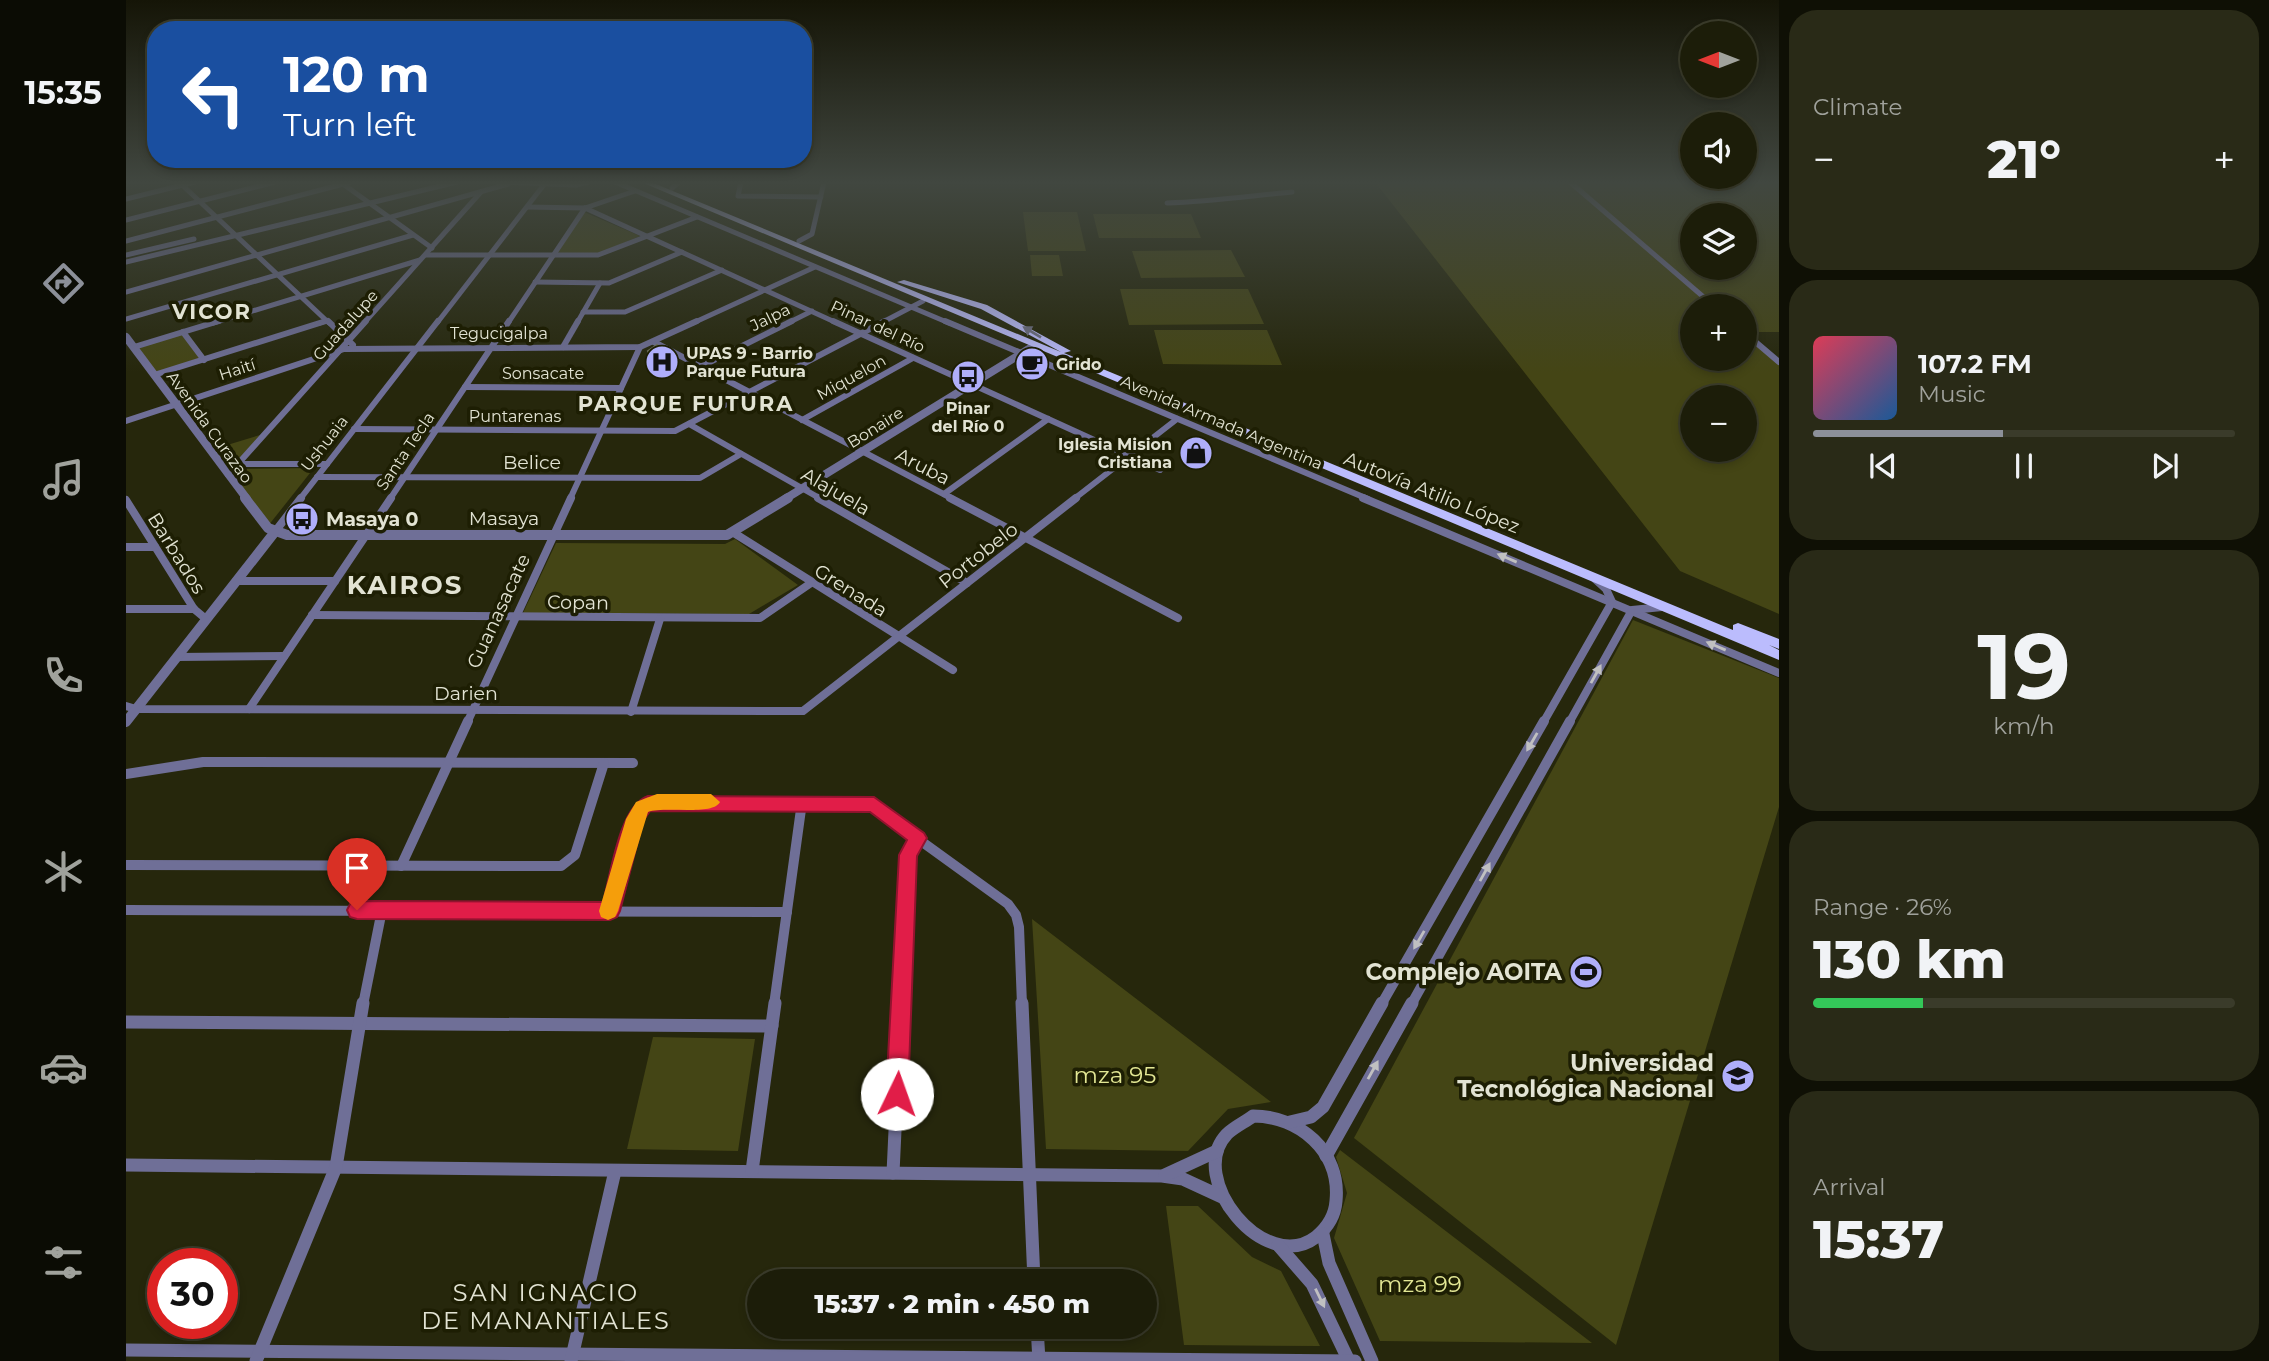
<!DOCTYPE html>
<meta charset="utf-8">
<style>
body{margin:0;font-family:Montserrat,sans-serif;background:#292a17;color:#f1f3f6;height:100vh;display:flex;flex-direction:column;font-size:26px;white-space:nowrap}
*{box-sizing:border-box;margin:0}
p{font-size:23px;color:#a0a29c}
.icon{flex:none;width:38px;height:38px;fill:none;stroke:currentColor;stroke-width:2;stroke-linecap:round;stroke-linejoin:round}
.map{position:relative;flex:1;overflow:hidden}
.panel{display:flex;flex-direction:column;gap:10px;padding:10px;background:#0f1005;width:490px}
.panel>*{flex:none}
.top-card{position:absolute;left:21px;top:21px;width:665px;height:147px;border-radius:28px;box-shadow:0 4px 10px #0003,0 0 0 2px #3a3b2a;background:#1a4fa0;color:#fff;overflow:hidden}
.needle{width:46px;rotate:270deg}
.tools{position:absolute;left:1554px;top:21px;display:grid;gap:14px}
.tools a{display:grid;place-items:center;width:77px;height:77px;border-radius:50%;background:#1c1d09;box-shadow:0 4px 10px #0003,0 0 0 2px #3a3b2a;font-size:35px}
.speed{position:absolute;left:21px;top:1248px;display:flex;gap:14px;font-size:35px;font-weight:700;text-align:center}
.speed>*{display:grid;place-content:center;width:91px;height:91px;border-radius:50%;background:#1c1d09;box-shadow:0 4px 10px #0003,0 0 0 2px #3a3b2a;line-height:1}
.speed .limit{border:10px solid #d22;background:#fff;color:#111}
.pin{position:absolute;display:grid;place-items:center;width:60px;height:60px;color:#fff;margin:-72px -30px;border-radius:50% 50% 50% 0;rotate:-45deg;box-shadow:0 0 7px #0007}
.pin .icon{rotate:45deg}
.me{position:absolute;width:77px;margin:-38px;rotate:3deg;stroke-linejoin:round;filter:drop-shadow(0 0 5px #0008)}
.turn{display:flex;align-items:center;gap:24px;height:147px;padding:0 21px;font-size:32px}
.turn .icon{width:91px;height:91px;stroke-width:2.5}
.turn b{display:block;font-size:49px;line-height:60px}
.big{font-size:52px;font-weight:800;line-height:1.1}
.panel .widget{flex:1;display:flex;flex-direction:column;justify-content:center;gap:10px;min-width:0;padding:0 24px;border-radius:28px;background:#292a17}
.panel .dial{align-items:center;gap:0}
.dial b{font-size:91px;line-height:1}
.song{display:flex;align-items:center;gap:21px}
.cover{width:84px;height:84px;border-radius:10px;background:linear-gradient(135deg,hsl(350 70% 55%),hsl(210 70% 35%))}
.played{height:7px;border-radius:4px;background:linear-gradient(90deg,#8c9099 45%,#3a3b2a 45%)}
.keys{display:flex;justify-content:space-around;direction:ltr}
.heat{display:flex;justify-content:space-between;align-items:center;font-size:38px;direction:ltr}
.charge{height:10px;border-radius:5px;background:linear-gradient(90deg,#34c759 26%,#3a3b2a 0)}
.trip{position:absolute;left:621px;top:1269px;width:410px;height:70px;border-radius:35px;background:#1c1d09;box-shadow:0 4px 10px #0003,0 0 0 2px #3a3b2a;font-weight:800;line-height:70px;text-align:center}
main{display:flex;flex:1;min-height:0}
.menu{display:flex;flex-direction:column;width:126px;justify-content:space-around;align-items:center;background:#0b0c04;color:#a0a29c}
.menu .icon{width:49px;height:49px}
.menu .on{color:#8c9099}
.menu b{font-size:32px;color:#f1f3f6}
.map>svg:first-child{display:block}
</style>
<main>
<nav class="menu">
<b>15:35</b>
<svg class="icon on" aria-label="directions" viewBox="0 0 24 24"><path d="M12 3l9 9-9 9-9-9zM9 14v-3h6M13 9l2 2-2 2"/></svg>
<svg class="icon" aria-label="music" viewBox="0 0 24 24"><path d="M9 18V5l10-2v13"/><circle cx="6" cy="18" r="3"/><circle cx="16" cy="16" r="3"/></svg>
<svg class="icon" aria-label="phone" viewBox="0 0 24 24"><path d="M5 4h4l2 5-3 2q2 4 5 5l2-3 5 2v4C11 20 4 13 5 4z"/></svg>
<svg class="icon" aria-label="climate" viewBox="0 0 24 24"><path d="M12 3v18M4 7l16 10M4 17L20 7"/></svg>
<svg class="icon" aria-label="car" viewBox="0 0 24 24"><path d="M5 17H2v-5l4-1 3-4h7l3 4 3 1v5h-3M9 17h6M6 11h13"/><circle cx="7" cy="17" r="2"/><circle cx="17" cy="17" r="2"/></svg>
<svg class="icon" aria-label="filters" viewBox="0 0 24 24"><path d="M4 7h16M4 17h16"/><circle cx="9" cy="7" r="2"/><circle cx="15" cy="17" r="2"/></svg>
</nav>
<div class="map">
<svg width="1653" height="1361" viewBox="0 0 1653 1361">
<rect width="100%" height="100%" fill="#26270c"/>
<g fill="#444515" fill-rule="evenodd">
<path d="M1249,182h404v150h-34v-26h-53v53h53v-26l34,29v252l-99,-43zM1566,215h53v53h-53zM1566,397h53v53h-53z"/>
<polygon points="458,212 514,236 474,253 429,253"/>
<polygon points="897,212 951,212 960,251 902,251"/>
<polygon points="967,214 1065,214 1075,238 973,238"/>
<polygon points="1105,250 1119,277 1015,278 1006,251"/>
<polygon points="904,255 933,255 937,276 906,276"/>
<polygon points="994,289 1122,289 1138,324 1003,325"/>
<polygon points="1028,330 1141,330 1156,365 1037,364"/>
<polygon points="55,333 75,360 31,374 11,347"/>
<polygon points="134,435 104,470 88,449"/>
<polygon points="188,468 142,526 108,474 112,469"/>
<polygon points="609,539 672,585 623,614 397,613 430,543 599,544"/>
<polygon points="1507,620 1653,678 1653,807 1490,1345 1228,1138"/>
<polygon points="906,919 1145,1102 1102,1109 1062,1151 920,1149"/>
<polygon points="527,1037 629,1039 612,1151 501,1149"/>
<polygon points="1214,1150 1466,1343 1254,1341 1208,1238 1221,1193 1210,1157"/>
<polygon points="1040,1206 1072,1206 1126,1257 1155,1271 1194,1346 1058,1345"/>
</g>
<g fill="none" stroke-linecap="round" stroke-linejoin="round">
<g stroke="#6f6f97" stroke-width="5">
<polyline points="53,182 203,323"/>
<polyline points="379,182 450,185 462,182"/>
<polyline points="489,182 823,323"/>
<polyline points="615,182 612,196 695,197"/>
<polyline points="1444,182 1588,306"/>
<polyline points="217,184 306,248"/>
<polyline points="546,188 553,182"/>
<polyline points="0,199 69,182"/>
<path d="M1041,203c42,-1 83,-7 125,-11"/>
<polyline points="401,207 459,208 711,323"/>
<polyline points="459,208 509,191"/>
<polyline points="0,220 149,182"/>
<polyline points="0,241 225,182"/>
<polyline points="673,241 686,234 698,182"/>
<polyline points="0,255 68,239"/>
<polyline points="300,255 472,255 571,217"/>
<polyline points="0,262 331,182"/>
<polyline points="409,282 483,283 556,252"/>
<polyline points="0,292 382,184"/>
<polyline points="457,312 499,312 596,270"/>
<polyline points="0,319 287,235"/>
<polyline points="87,323 294,260"/>
<polyline points="194,323 200,321"/>
<polyline points="238,323 355,192"/>
<polyline points="311,323 420,182"/>
<polyline points="382,323 459,208"/>
<polyline points="451,323 474,283"/>
<polyline points="567,323 689,267"/>
<polyline points="662,323 686,311"/>
<polyline points="755,323 797,301"/>
</g>
<g stroke="#6f6f97" stroke-width="6">
<polyline points="202,321 227,345"/>
<polyline points="707,321 1034,470"/>
<polyline points="819,321 1242,499"/>
<polyline points="57,332 78,360"/>
<polyline points="1619,333 1653,362"/>
<polyline points="528,342 827,499"/>
<polyline points="8,347 93,321"/>
<polyline points="437,347 452,321"/>
<polyline points="576,366 666,321"/>
<polyline points="28,375 200,321"/>
<polyline points="339,387 495,388"/>
<polyline points="676,420 787,358"/>
<polyline points="0,421 218,349 514,347 571,321"/>
<polyline points="563,424 695,499"/>
<polyline points="228,429 549,431 759,321"/>
<polyline points="112,464 201,464"/>
<polyline points="102,475 240,321"/>
<polyline points="191,477 574,478 615,454"/>
<polyline points="818,494 922,419"/>
<polyline points="174,499 312,321"/>
<polyline points="264,499 383,321"/>
<polyline points="444,499 514,347"/>
<polyline points="948,499 1051,419"/>
</g>
<g stroke="#6f6f97" stroke-width="8">
<polyline points="692,498 841,583"/>
<polyline points="824,498 1052,618"/>
<polyline points="1237,498 1653,673"/>
<polyline points="0,500 68,609 80,619"/>
<polyline points="148,533 175,498"/>
<polyline points="608,533 827,670"/>
<polyline points="0,547 29,547"/>
<polyline points="110,581 209,581"/>
<polyline points="0,609 68,609"/>
<polyline points="186,615 634,618 685,583"/>
<polyline points="51,657 158,656"/>
<polyline points="0,706 10,709 677,711 950,498"/>
<polyline points="123,709 265,498"/>
<polyline points="505,712 534,619"/>
<polyline points="341,723 445,498"/>
<polyline points="1417,723 1486,602 1480,589 1469,579"/>
<polyline points="1443,723 1506,610 1536,607"/>
</g>
<g stroke="#6f6f97" stroke-width="10">
<polyline points="0,774 77,762 507,763"/>
<polyline points="0,865 435,866 449,855 478,763"/>
<polyline points="275,866 342,721"/>
<polyline points="0,910 661,912"/>
<polyline points="484,911 511,813 516,807 531,802 741,802 882,904 890,915 893,927 896,1005"/>
<polyline points="237,1005 256,910"/>
<polyline points="648,1005 676,802"/>
<polyline points="775,1005 782,855 792,838"/>
<polyline points="1255,1005 1418,721"/>
<polyline points="1285,1005 1444,721"/>
</g>
<g stroke="#6f6f97" stroke-width="13">
<polyline points="896,1003 908,1281"/>
<polyline points="0,1022 646,1026"/>
<path d="M1127,1116c46,0 88,35 83,85 -1,15 -8,26 -20,36 -51,39 -131,-59 -89,-103 7,-7 18,-12 26,-18z"/>
<polyline points="1164,1122 1185,1117 1197,1107 1256,1003"/>
<polyline points="1200,1156 1286,1003"/>
<polyline points="0,1165 1036,1176 1057,1179 1096,1197"/>
<polyline points="626,1171 649,1003"/>
<polyline points="767,1173 775,1003"/>
<polyline points="1039,1175 1091,1151"/>
<polyline points="1197,1234 1203,1263 1246,1361"/>
<polyline points="1152,1245 1186,1284 1223,1361"/>
<polyline points="911,1326 913,1361"/>
<polyline points="0,1350 1229,1361"/>
<polyline points="130,1361 210,1167 237,1003"/>
<polyline points="445,1361 489,1171"/>
</g>
<g stroke="#6f6f97" stroke-width="8">
<polyline points="0,337 121,499"/>
<polyline points="659,499 906,347"/>
</g>
<g stroke="#6f6f97" stroke-width="10">
<polyline points="119,498 142,528 161,535 601,535 662,498"/>
<polyline points="0,722 148,533"/>
</g>
<polygon fill="#bbbcfd" fill-rule="evenodd" points="515,182 525,182 935,352 855,309 771,282 778,280 861,305 945,351 938,353 1607,630 1607,625 1612,623 1653,639 1653,649 1643,645 1653,650 1653,660"/>
</g>
<polygon fill="#4c4e33" points="522,351 549,358 551,365 543,370 527,366"/>
<polygon fill="#36381c" points="549,358 551,365 543,370 541,363"/>
<polygon fill="#5c5e44" stroke="#71735b" stroke-width="2" points="531,345 549,358 541,363 525,358 522,351"/>
<defs><path id="oneway-solid" d="M-6-.8H1V-3.2L6.5 0L1 3.2V.8H-6Z" transform="scale(1.75)"/></defs>
<use fill="#6c6d80" href="#oneway-solid" transform="translate(906 332) rotate(-149)"/>
<g fill="#c0c0c1">
<use href="#oneway-solid" transform="translate(1381 558) rotate(-157)"/>
<use href="#oneway-solid" transform="translate(1590 646) rotate(-157)"/>
<use href="#oneway-solid" transform="translate(1470 674) rotate(-61)"/>
<use href="#oneway-solid" transform="translate(1406 742) rotate(120)"/>
<use href="#oneway-solid" transform="translate(1359 872) rotate(-61)"/>
<use href="#oneway-solid" transform="translate(1293 940) rotate(120)"/>
<use href="#oneway-solid" transform="translate(1247 1070) rotate(-61)"/>
<use href="#oneway-solid" transform="translate(1194 1298) rotate(64)"/>
</g>
<linearGradient id="sky" x2="0" y2="1"><stop stop-color="#151507"/><stop offset="0.49" stop-color="#414740"/><stop offset="1" stop-color="#414740" stop-opacity="0"/></linearGradient>
<rect width="1653" height="373" fill="url(#sky)"/>
<path fill="#e11d48" stroke="#92132f" stroke-width="2" d="M522,796l226,1 50,36 3,5 -10,18 -9,238 -3,7 -8,4 -8,-4 -3,-7 13,-239 8,-15 -37,-28 -220,-1 -7,10 -23,90 -3,6 -7,3 -253,-1 -7,-2 -3,-7 3,-6 7,-3 246,1c8,-28 16,-96 45,-106z"/>
<path fill="#f59e0b" d="M531,794h54l9,8c-7,14 -55,4 -72,10l-30,99 -3,6 -7,3 -7,-3 -2,-6 27,-92 10,-17z"/>
<defs>
<symbol id="hospital-disc" viewBox="-11 -11 22 22"><circle r="9.5" fill="#afaefa" stroke="#1d1e03"/><path d="M-5-5h3v3.5h4V-5h3V5h-3V1.5h-4V5h-3Z" fill="#111"/></symbol>
<symbol id="cafe-disc" viewBox="-11 -11 22 22"><circle r="9.5" fill="#afaefa" stroke="#1d1e03"/><path d="M-5.5-4.5H6V0H3Q3 3.5 0 3.5H-2.5Q-5.5 3.5-5.5 0ZM3-3.2v2h1.7v-2ZM-6 4.5H4V6H-6Z" fill="#111"/></symbol>
<symbol id="bus-disc" viewBox="-11 -11 22 22"><circle r="9.5" fill="#afaefa" stroke="#1d1e03"/><path d="M-5-6H5V4H4V6H2V4H-2V6H-4V4H-5ZM-3.5-4V0h7V-4ZM-3.5 1.2v1.5H-2V1.2ZM2 1.2v1.5H3.5V1.2Z" fill="#111"/></symbol>
<symbol id="shop-disc" viewBox="-11 -11 22 22"><circle r="9.5" fill="#afaefa" stroke="#1d1e03"/><path d="M-5-2.5h2.3a2.7 3.5 0 0 1 5.4 0H5L5.5 6h-11ZM-1.5-2.5h3a1.5 2.3 0 0 0-3 0Z" fill="#111"/></symbol>
<symbol id="stadium-disc" viewBox="-11 -11 22 22"><circle r="9.5" fill="#afaefa" stroke="#1d1e03"/><path d="M0-5a6.5 5 0 1 0 0 10a6.5 5 0 1 0 0-10ZM-3.5-1.8h7v3.6h-7Z" fill="#111"/></symbol>
<symbol id="university-disc" viewBox="-11 -11 22 22"><circle r="9.5" fill="#afaefa" stroke="#1d1e03"/><path d="M0-5L7-2L0 1L-7-2ZM-4 1L0 2.5L4 1V4Q0 6-4 4Z" fill="#111"/></symbol>
</defs>
<g fill-rule="evenodd">
<use href="#hospital-disc" x="517" y="343" width="38" height="38"/>
<use href="#cafe-disc" x="887" y="345" width="38" height="38"/>
<use href="#bus-disc" x="823" y="358" width="38" height="38"/>
<use href="#shop-disc" x="1051" y="434" width="38" height="38"/>
<use href="#bus-disc" x="157" y="500" width="38" height="38"/>
<use href="#stadium-disc" x="1441" y="953" width="38" height="38"/>
<use href="#university-disc" x="1593" y="1057" width="38" height="38"/>
</g>
<g text-anchor="middle" stroke-width="7" stroke-linejoin="round" paint-order="stroke">
<g font-size="16" fill="#e2e3d3" stroke="#1d1e03">
<text transform="translate(644 317) rotate(-26)" y="6">Jalpa</text>
<text transform="translate(219 325) rotate(-48)" y="6">Guadalupe</text>
<text transform="translate(752 326) rotate(25)" y="6">Pinar del Río</text>
<text x="373" y="339">Tegucigalpa</text>
<text transform="translate(111 369) rotate(-18)" y="6">Haití</text>
<text x="417" y="379">Sonsacate</text>
<text transform="translate(725 377) rotate(-29)" y="6">Miquelon</text>
<text x="389" y="422">Puntarenas</text>
<text transform="translate(1096 422) rotate(23)" y="6">Avenida Armada Argentina</text>
<text transform="translate(84 427) rotate(54)" y="6">Avenida Curazao</text>
<text transform="translate(749 427) rotate(-32)" y="6">Bonaire</text>
<text transform="translate(198 443) rotate(-52)" y="6">Ushuaia</text>
<text transform="translate(279 451) rotate(-56)" y="6">Santa Tecla</text>
</g>
<g font-size="16" font-weight="bold" fill="#e2e3d3" stroke="#1d1e03" text-anchor="start">
<text x="560" y="359">UPAS 9 - Barrio<tspan x="560" dy="18">Parque Futura</tspan></text>
<text x="930" y="370">Grido</text>
<text x="842" y="414" text-anchor="middle">Pinar<tspan x="842" dy="18">del Río 0</tspan></text>
<text x="1046" y="450" text-anchor="end">Iglesia Mision<tspan x="1046" dy="18">Cristiana</tspan></text>
</g>
<g font-size="19" fill="#e2e3d3" stroke="#1d1e03">
<text x="406" y="469">Belice</text>
<text transform="translate(797 466) rotate(27)" y="7">Aruba</text>
<text transform="translate(710 491) rotate(30)" y="7">Alajuela</text>
<text transform="translate(1306 492) rotate(22)" y="7">Autovía Atilio López</text>
<text x="378" y="525">Masaya</text>
<text transform="translate(51 553) rotate(58)" y="7">Barbados</text>
<text transform="translate(852 555) rotate(-38)" y="7">Portobelo</text>
<text transform="translate(725 590) rotate(32)" y="7">Grenada</text>
<text transform="translate(452 602) rotate(1)" y="7">Copan</text>
<text transform="translate(372 611) rotate(-65)" y="7">Guanasacate</text>
<text x="340" y="700">Darien</text>
</g>
<g font-size="19" font-weight="bold" fill="#e2e3d3" stroke="#1d1e03" text-anchor="start">
<text x="200" y="526">Masaya 0</text>
</g>
<g font-size="21" font-weight="bold" letter-spacing="2" fill="#e2e3d3" stroke="#1d1e03">
<text x="86" y="319">VICOR</text>
<text x="560" y="411">PARQUE FUTURA</text>
</g>
<g font-size="23" font-weight="bold" fill="#e2e3d3" stroke="#1d1e03" text-anchor="end">
<text x="1436" y="980">Complejo AOITA</text>
<text x="1588" y="1071">Universidad<tspan x="1588" dy="26">Tecnológica Nacional</tspan></text>
</g>
<g font-size="23" fill="#e3e794" stroke="#1d1e03">
<text x="989" y="1083">mza 95</text>
<text x="1294" y="1292">mza 99</text>
</g>
<g font-size="24" letter-spacing="2" fill="#e2e3d3" stroke="#1d1e03">
<text x="420" y="1301">SAN IGNACIO<tspan x="420" dy="28">DE MANANTIALES</tspan></text>
</g>
<g font-size="26" font-weight="bold" letter-spacing="2" fill="#e2e3d3" stroke="#1d1e03">
<text x="279" y="594">KAIROS</text>
</g>
</g>
</svg>
<div class="tools">
<a><svg class="needle" viewBox="-14 -14 28 28"><path d="M0-13l5 13h-10z" fill="#e53935"/><path d="M0 13l5-13h-10z" fill="#a0a29c"/></svg></a>
<a><svg class="icon" aria-label="sound" viewBox="0 0 24 24"><path d="M4 9h4l5-4v14l-5-4H4zM17 9q2 3 0 6"/></svg></a>
<a><svg class="icon" aria-label="layers" viewBox="0 0 24 24"><path d="M12 4l9 5-9 5-9-5zM3 14l9 5 9-5"/></svg></a>
<a>+</a>
<a>−</a>
</div>
<div class="speed"><div class="limit">30</div></div>
<div class="pin" style="left:231px;top:910px;background:#d93025"><svg class="icon" aria-label="arrive" viewBox="0 0 24 24"><path d="M6 21V4h12l-3 4 3 4H6"/></svg></div>
<svg class="me" style="left:771px;top:1094px" viewBox="-20 -20 40 40"><circle r="19" fill="#fff"/><path d="M0-13L10 11 0 6-10 11z" fill="#e11d48"/></svg>
<div class="trip">15:37 · 2 min · 450 m</div>
<div class="top-card">
<div class="turn"><svg class="icon" aria-label="left" viewBox="0 0 24 24"><path d="M17 20v-9H6M10 6l-5 5 5 5"/></svg><div><b>120 m</b>Turn left</div></div>
</div>
</div>
<section class="panel">
<div class="widget"><p>Climate</p>
<div class="heat"><a>−</a><b class="big">21°</b><a>+</a></div>
</div>
<div class="widget">
<div class="song"><i class="cover"></i><div><b>107.2 FM</b><p>Music</p></div></div>
<div class="played"></div>
<div class="keys"><svg class="icon" aria-label="previous" viewBox="0 0 24 24"><path d="M18 5L8 12l10 7zM5 5v14"/></svg><svg class="icon" aria-label="pause" viewBox="0 0 24 24"><path d="M8 5v14M16 5v14"/></svg><svg class="icon" aria-label="next" viewBox="0 0 24 24"><path d="M6 5l10 7-10 7zM19 5v14"/></svg></div>
</div>
<div class="widget dial"><b>19</b><p>km/h</p></div>
<div class="widget"><p>Range · 26%</p><b class="big">130 km</b><div class="charge"></div></div>
<div class="widget"><p>Arrival</p><b class="big">15:37</b></div>
</section>
</main>
